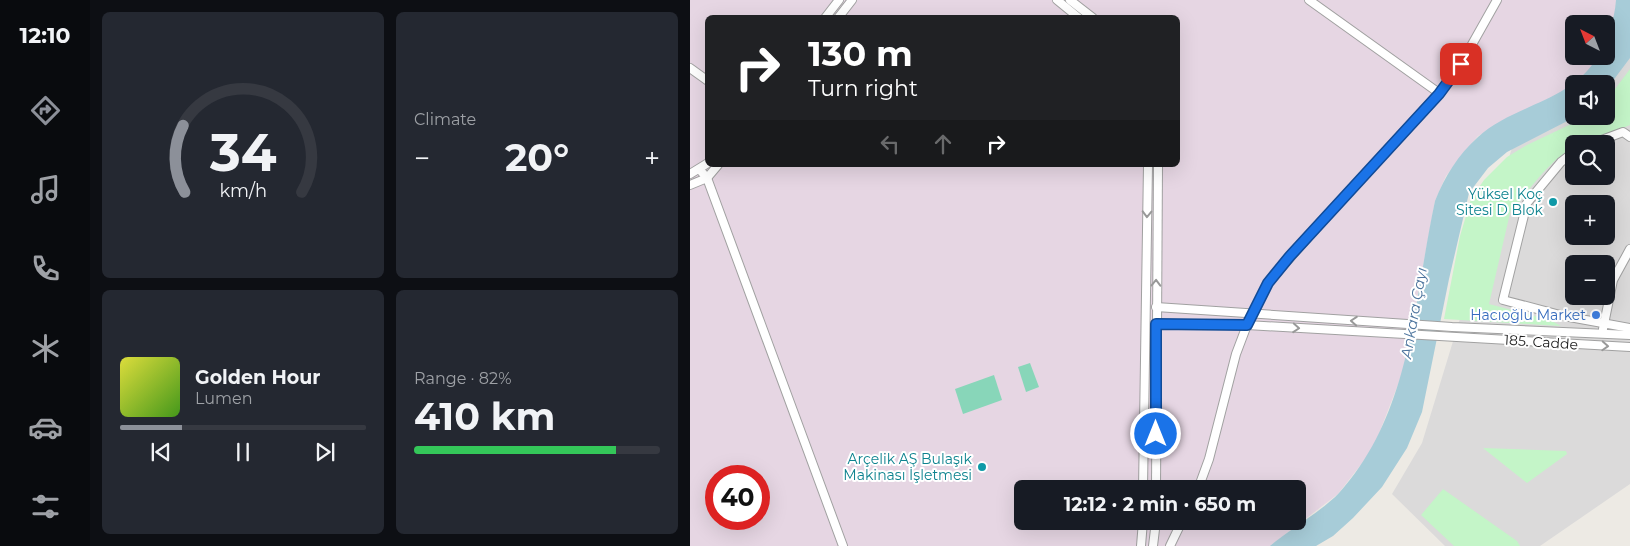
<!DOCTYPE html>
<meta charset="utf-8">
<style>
body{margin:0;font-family:Montserrat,sans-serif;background:#242831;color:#f1f3f6;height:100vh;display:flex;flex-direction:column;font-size:19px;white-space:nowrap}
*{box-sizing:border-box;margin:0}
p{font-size:16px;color:#9ea1a6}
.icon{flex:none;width:28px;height:28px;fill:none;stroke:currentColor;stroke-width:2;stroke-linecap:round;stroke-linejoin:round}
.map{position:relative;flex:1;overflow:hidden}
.details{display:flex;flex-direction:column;gap:12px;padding:12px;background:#0d0f14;width:600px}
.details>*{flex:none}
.top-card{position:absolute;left:15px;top:15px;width:475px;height:152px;border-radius:8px;box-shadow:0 5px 20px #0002;background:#202124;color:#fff;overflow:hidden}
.needle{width:32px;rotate:318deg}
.controls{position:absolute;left:875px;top:15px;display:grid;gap:10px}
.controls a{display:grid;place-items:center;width:50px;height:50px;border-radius:8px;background:#171b24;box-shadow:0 5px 20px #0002;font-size:25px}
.speed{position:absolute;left:15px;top:465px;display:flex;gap:10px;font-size:25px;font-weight:700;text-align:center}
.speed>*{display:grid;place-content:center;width:65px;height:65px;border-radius:50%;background:#171b24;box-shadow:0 5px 20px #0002;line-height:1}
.speed .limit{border:8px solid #d22;background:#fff;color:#111}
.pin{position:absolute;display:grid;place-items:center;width:42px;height:42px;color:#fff;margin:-21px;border-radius:10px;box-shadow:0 2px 8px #0006}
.me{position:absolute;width:55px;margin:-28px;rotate:0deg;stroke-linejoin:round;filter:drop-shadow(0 0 4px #0008)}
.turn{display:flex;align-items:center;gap:18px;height:105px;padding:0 20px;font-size:22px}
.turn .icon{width:65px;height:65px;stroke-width:2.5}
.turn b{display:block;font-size:35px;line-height:42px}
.lanes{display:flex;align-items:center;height:48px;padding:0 20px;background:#0003;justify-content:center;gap:25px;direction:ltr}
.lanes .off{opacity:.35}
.big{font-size:38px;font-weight:700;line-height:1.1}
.details .widget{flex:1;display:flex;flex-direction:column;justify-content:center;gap:8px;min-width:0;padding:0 18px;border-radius:8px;background:#242831}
.details .dial{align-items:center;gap:0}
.dial svg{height:130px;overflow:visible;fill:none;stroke:#363941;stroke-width:7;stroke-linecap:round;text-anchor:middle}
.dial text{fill:#f1f3f6;stroke:none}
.song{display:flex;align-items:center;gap:15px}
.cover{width:60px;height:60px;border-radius:8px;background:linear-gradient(135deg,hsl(60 70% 55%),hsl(100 70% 35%))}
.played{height:5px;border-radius:2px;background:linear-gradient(90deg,#8c9099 25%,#363941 25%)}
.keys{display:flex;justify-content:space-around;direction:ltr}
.heat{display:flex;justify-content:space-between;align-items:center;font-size:28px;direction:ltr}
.charge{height:8px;border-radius:4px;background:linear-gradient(90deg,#34c759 82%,#363941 0)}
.details .tiles{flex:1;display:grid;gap:12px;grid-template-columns:repeat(2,1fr)}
.trip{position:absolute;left:324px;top:480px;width:292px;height:50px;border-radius:8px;background:#171b24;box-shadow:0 5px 20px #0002;font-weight:700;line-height:50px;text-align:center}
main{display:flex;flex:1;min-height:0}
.menu{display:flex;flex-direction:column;width:90px;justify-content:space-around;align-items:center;background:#090b0e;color:#9ea1a6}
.menu .icon{width:35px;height:35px}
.menu .on{color:#8c9099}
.menu b{font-size:22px;color:#f1f3f6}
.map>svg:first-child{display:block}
</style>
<main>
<nav class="menu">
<b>12:10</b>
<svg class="icon on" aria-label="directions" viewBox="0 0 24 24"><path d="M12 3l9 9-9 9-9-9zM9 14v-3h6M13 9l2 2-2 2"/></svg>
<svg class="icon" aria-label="music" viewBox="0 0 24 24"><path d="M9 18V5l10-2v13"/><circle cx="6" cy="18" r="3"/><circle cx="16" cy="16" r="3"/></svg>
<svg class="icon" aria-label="phone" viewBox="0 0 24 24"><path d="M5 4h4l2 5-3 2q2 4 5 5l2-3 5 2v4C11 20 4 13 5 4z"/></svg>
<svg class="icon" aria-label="climate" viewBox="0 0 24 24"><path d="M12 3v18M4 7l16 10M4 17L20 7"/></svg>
<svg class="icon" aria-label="car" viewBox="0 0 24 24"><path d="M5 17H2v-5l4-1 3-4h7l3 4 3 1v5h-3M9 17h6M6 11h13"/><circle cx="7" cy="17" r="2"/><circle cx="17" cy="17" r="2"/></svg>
<svg class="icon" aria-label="filters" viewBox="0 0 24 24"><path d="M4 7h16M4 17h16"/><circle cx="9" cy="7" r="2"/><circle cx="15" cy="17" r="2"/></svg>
</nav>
<section class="details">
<div class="tiles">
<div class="widget dial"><svg viewBox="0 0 100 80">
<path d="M14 69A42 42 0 1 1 86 69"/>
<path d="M14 69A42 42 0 0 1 13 28" stroke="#8c9099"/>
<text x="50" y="56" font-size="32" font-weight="700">34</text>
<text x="50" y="72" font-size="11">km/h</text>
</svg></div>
<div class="widget"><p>Climate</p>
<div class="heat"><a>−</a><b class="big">20°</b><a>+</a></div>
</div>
<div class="widget">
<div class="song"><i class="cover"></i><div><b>Golden Hour</b><p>Lumen</p></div></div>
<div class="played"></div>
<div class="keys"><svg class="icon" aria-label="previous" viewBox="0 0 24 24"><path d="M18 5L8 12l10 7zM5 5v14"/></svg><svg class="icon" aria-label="pause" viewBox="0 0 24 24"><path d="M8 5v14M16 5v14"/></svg><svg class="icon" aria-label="next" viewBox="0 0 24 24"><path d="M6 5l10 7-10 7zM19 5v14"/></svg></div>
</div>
<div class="widget"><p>Range · 82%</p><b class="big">410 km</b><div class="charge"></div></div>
</div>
</section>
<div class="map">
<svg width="940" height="546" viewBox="0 0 940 546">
<rect width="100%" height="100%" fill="#edeae4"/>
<path fill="#dbdada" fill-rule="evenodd" d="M903,0h37v484l-90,62h-95l-53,-52 30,-51 111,-364 41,-23h32v-32zM884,84h32v32h-32zM884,144h32v32h-32zM884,204h32v32h-32zM884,264h32v32h-32z"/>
<path fill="#e6d6e3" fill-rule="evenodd" d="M0,0h926l-1,12 -9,30v-18h-32v32h24l-5,10 -24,22 -91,48 -32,40 -11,25 -31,168 -31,80 -35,45 -68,52h-580zM18,18h470v147h-470zM26,476h43v43h-43zM332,489h276v32h-276z"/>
<g fill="#c4f5c8">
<path d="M940,69v56l-48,19h-8v3c-19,10 -34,29 -48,46 -5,6 -7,12 -15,16l-22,95 61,16 11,6 -117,-7 16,-83 11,-37 13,-19 23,-23 20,-12 61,-29h18v-15z"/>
<polygon points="793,448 876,451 877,454 837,483"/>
<polygon points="753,489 827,541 830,546 764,546 731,515"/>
</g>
<g fill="#88d6b9">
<polygon points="340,363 349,387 336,392 328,367"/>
<polygon points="304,375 312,400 273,414 265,389"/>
</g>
<path fill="#a7ccd8" d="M926,0h14v58l-24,32v-6h-32v32h3l-70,36 -19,16 -19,25 -20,86 -27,133 -15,36 -25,39 -29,31 -20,18 -17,10h-46c19,-16 53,-36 69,-53 73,-81 74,-190 96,-292 10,-25 23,-46 43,-64 36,-33 94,-35 120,-81h8c0,-19 9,-36 10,-56z"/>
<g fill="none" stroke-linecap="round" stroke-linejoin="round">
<defs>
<g id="minor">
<polyline points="367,0 389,18"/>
<polyline points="380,0 403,18"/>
<polyline points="619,0 749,93"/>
<polyline points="135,18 149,0"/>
<polyline points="148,18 162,0"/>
<polyline points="0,68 18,81"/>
<polyline points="901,144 933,132 940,137"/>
<polyline points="884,152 871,162 837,203 813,300 874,316 940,328"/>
<polyline points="10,170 17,178 153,546"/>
<polyline points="0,174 18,163"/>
<polyline points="0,185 17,178 28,165"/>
<polyline points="466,307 762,327 940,335"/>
<polyline points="465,324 557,325 940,347"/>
<polyline points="913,329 923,280 940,249"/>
<polyline points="453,489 458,165"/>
<polyline points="466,489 468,165"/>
<polyline points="508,489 519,459 546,354 557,325 578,283 627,227 749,93 771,64 807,0"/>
<polyline points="451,546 453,521"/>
<polyline points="463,546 466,521"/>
<polyline points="480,546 492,521"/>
</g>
</defs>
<use href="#minor" stroke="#a1a1a1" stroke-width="10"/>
<use href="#minor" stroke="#fff" stroke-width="8"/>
</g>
<defs><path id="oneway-chevron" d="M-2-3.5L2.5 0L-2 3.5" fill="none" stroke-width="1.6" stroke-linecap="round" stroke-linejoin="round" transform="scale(1.25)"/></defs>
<g stroke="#999">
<use href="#oneway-chevron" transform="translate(457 214) rotate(91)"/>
<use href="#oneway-chevron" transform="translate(466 283) rotate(-89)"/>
<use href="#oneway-chevron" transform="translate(664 321) rotate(-176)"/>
<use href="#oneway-chevron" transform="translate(606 328) rotate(4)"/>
<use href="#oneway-chevron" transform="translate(915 346) rotate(3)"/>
</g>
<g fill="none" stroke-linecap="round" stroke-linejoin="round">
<defs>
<polyline id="route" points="466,434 466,324 557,325 578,283 600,256 749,94 771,64"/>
</defs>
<use href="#route" stroke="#114b97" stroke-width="12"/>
<use href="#route" stroke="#1a73e8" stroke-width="9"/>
</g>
<g fill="#0f9aa8" stroke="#fff" stroke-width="2">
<circle cx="863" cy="202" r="5"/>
<circle cx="292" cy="467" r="5"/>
</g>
<circle fill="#3f7fe0" stroke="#fff" stroke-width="2" cx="906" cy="315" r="5"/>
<g text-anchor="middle" stroke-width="4" stroke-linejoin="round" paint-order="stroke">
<g font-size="14" fill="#0d838f" stroke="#fff" text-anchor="end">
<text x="853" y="199">Yüksel Koç<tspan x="853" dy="16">Sitesi D Blok</tspan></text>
<text x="282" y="464">Arçelik AŞ Bulaşık<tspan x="282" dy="16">Makinası İşletmesi</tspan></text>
</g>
<g font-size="14" fill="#366cbe" stroke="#fff" text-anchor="end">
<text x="896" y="320">Hacıoğlu Market</text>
</g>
<g font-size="14" fill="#1d1d1d" stroke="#fff">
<text transform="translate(851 342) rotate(4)" y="5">185. Cadde</text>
</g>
<g font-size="15" font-style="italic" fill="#4e759e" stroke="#fff">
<text transform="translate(724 313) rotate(-80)" y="5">Ankara Çayı</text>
</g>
</g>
</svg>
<div class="controls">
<a><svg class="needle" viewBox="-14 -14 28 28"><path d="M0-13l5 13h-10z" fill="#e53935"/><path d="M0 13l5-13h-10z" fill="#9ea1a6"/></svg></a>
<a><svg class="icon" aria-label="sound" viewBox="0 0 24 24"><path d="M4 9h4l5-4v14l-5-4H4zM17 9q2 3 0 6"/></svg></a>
<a><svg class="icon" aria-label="search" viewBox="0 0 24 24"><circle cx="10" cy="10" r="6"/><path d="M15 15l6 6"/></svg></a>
<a>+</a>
<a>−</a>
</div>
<div class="speed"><div class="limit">40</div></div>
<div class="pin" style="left:771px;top:64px;background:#d93025"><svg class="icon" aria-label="arrive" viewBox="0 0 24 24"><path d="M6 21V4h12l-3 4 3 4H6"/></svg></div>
<svg class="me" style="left:466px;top:434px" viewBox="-20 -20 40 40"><circle r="17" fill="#1a73e8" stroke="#fff" stroke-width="3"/><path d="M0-11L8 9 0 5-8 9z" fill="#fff"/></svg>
<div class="trip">12:12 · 2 min · 650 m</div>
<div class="top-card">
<div class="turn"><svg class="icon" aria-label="right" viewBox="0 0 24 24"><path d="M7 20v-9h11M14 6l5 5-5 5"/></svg><div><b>130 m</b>Turn right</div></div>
<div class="lanes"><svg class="icon off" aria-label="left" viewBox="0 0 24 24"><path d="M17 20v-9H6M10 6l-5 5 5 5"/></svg><svg class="icon off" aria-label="ahead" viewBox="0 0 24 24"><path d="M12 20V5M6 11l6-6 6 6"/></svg><svg class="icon" aria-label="right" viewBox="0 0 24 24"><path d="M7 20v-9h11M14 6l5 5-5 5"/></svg></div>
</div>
</div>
</main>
